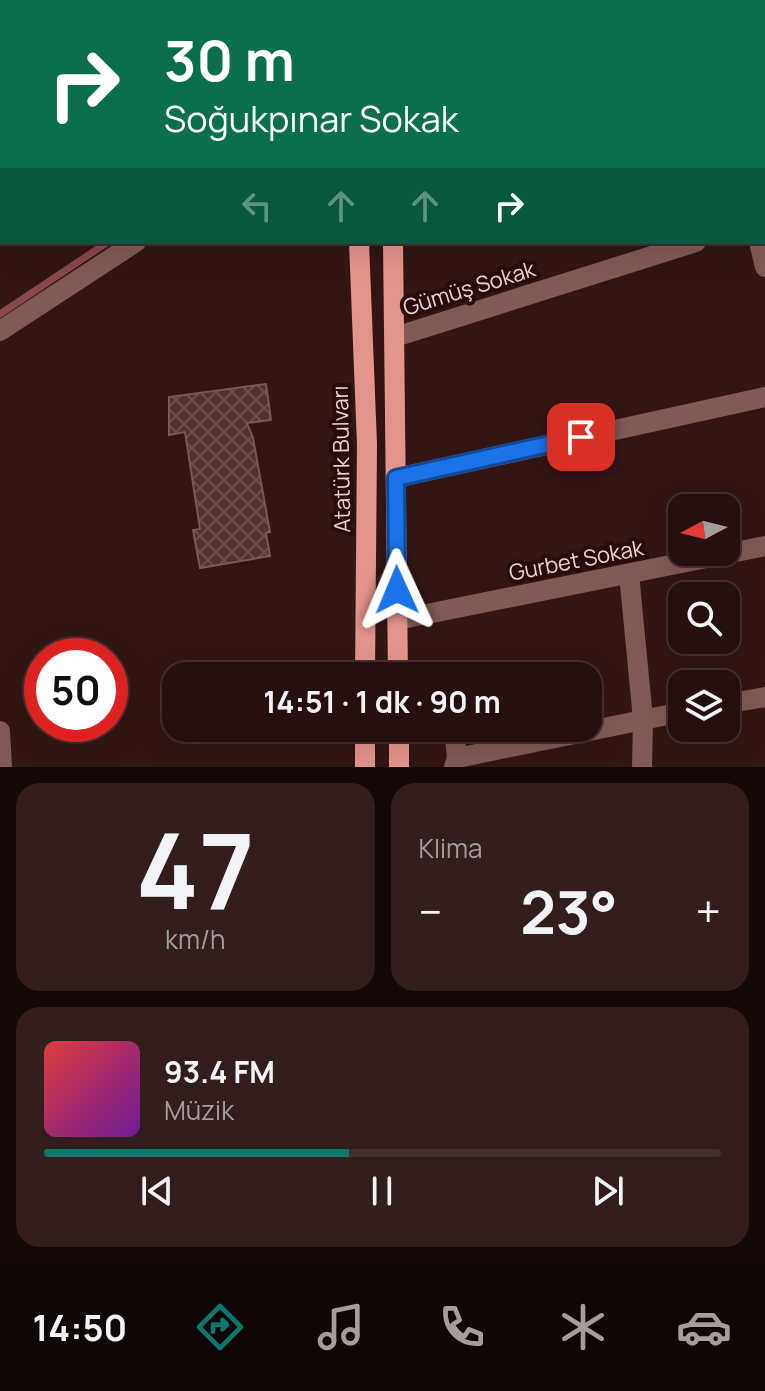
<!DOCTYPE html>
<html lang="tr">
<meta charset="utf-8">
<style>
body{margin:0;font-family:Manrope,sans-serif;background:#321e1d;color:#f1f3f6;height:100vh;display:flex;flex-direction:column;font-size:30px;white-space:nowrap}
*{box-sizing:border-box;margin:0}
p{font-size:26px;color:#a49d9e}
.icon{flex:none;width:44px;height:44px;fill:none;stroke:currentColor;stroke-width:2;stroke-linecap:round;stroke-linejoin:round}
.map{position:relative;height:767px;overflow:hidden}
.side{display:flex;flex-direction:column;gap:16px;padding:16px;background:#150908;flex:1}
.side>*{flex:none}
.banner{position:absolute;left:0px;top:0px;width:766px;height:244px;box-shadow:0 8px 32px #0002,0 0 0 2px #42302f;background:#0b6e4f;color:#fff;overflow:hidden}
.needle{width:52px;rotate:263deg}
.fabs{position:absolute;left:668px;top:494px;display:grid;gap:16px}
.fabs a{display:grid;place-items:center;width:72px;height:72px;border-radius:16px;background:#26100f;box-shadow:0 8px 32px #0002,0 0 0 2px #42302f;font-size:40px}
.speed{position:absolute;left:24px;top:638px;display:flex;gap:16px;font-size:40px;font-weight:700;text-align:center}
.speed>*{display:grid;place-content:center;width:104px;height:104px;border-radius:50%;background:#26100f;box-shadow:0 8px 32px #0002,0 0 0 2px #42302f;line-height:1}
.speed .limit{border:12px solid #d22;background:#fff;color:#111}
.pin{position:absolute;display:grid;place-items:center;width:68px;height:68px;color:#fff;margin:-34px;border-radius:16px;box-shadow:0 4px 12px #0006}
.me{position:absolute;width:88px;margin:-44px;rotate:359deg;stroke-linejoin:round;filter:drop-shadow(0 0 6px #0008)}
.turn{display:flex;align-items:center;gap:28px;height:168px;padding:0 32px;font-size:36px}
.turn .icon{width:104px;height:104px;stroke-width:2.5}
.turn b{display:block;font-size:56px;line-height:68px}
.lanes{display:flex;align-items:center;height:76px;padding:0 32px;background:#0003;justify-content:center;gap:40px;direction:ltr}
.lanes .off{opacity:.35}
.big{font-size:60px;font-weight:700;line-height:1.1}
.side .tile{flex:1;display:flex;flex-direction:column;justify-content:center;gap:12px;min-width:0;padding:0 28px;border-radius:24px;background:#321e1d}
.side .dial{align-items:center;gap:0}
.dial b{font-size:104px;line-height:1}
.song{display:flex;align-items:center;gap:24px}
.cover{width:96px;height:96px;border-radius:12px;background:linear-gradient(135deg,hsl(0 70% 55%),hsl(280 70% 35%))}
.played{height:8px;border-radius:4px;background:linear-gradient(90deg,#0f766e 45%,#42302f 45%)}
.keys{display:flex;justify-content:space-around;direction:ltr}
.heat{display:flex;justify-content:space-between;align-items:center;font-size:44px;direction:ltr}
.side .tiles{flex:1;display:grid;gap:16px;grid-template-columns:1fr 1fr}
.tile:last-child{grid-column:span 2}
.trip{position:absolute;left:162px;top:662px;width:440px;height:80px;border-radius:24px;background:#26100f;box-shadow:0 8px 32px #0002,0 0 0 2px #42302f;font-weight:700;line-height:80px;text-align:center}
.dock{display:flex;height:128px;justify-content:space-around;align-items:center;background:#0f0606;color:#a49d9e}
.dock .icon{width:56px;height:56px}
.dock .current{color:#0f766e}
.dock b{font-size:36px;color:#f1f3f6}
.map>svg:first-child{display:block}
</style>
<div class="map">
<svg width="765" height="767" viewBox="0 0 765 767">
<defs>
<pattern id="building-cross-hatch" width="8" height="8" patternUnits="userSpaceOnUse" patternTransform="scale(2)"><rect width="8" height="8" fill="#51322f"/><path d="M0 0l8 8M0 8l8-8" fill="none" stroke="#6a4f4c"/></pattern>
</defs>
<rect width="100%" height="100%" fill="#321614"/>
<g fill="none" stroke-linecap="round" stroke-linejoin="round">
<polyline stroke="#8a484a" stroke-width="7" points="0,314 108,242"/>
</g>
<polygon fill="url(#building-cross-hatch)" stroke="#795754" stroke-width="2" points="266,384 271,420 247,423 253,438 270,532 266,533 270,556 200,568 193,530 200,529 185,432 169,435 169,397"/>
<g fill="none" stroke-linecap="round" stroke-linejoin="round">
<g stroke="#815a56" stroke-width="20">
<polyline points="189,2 190,0"/>
<polyline points="465,2 467,0"/>
<polyline points="764,29 765,29"/>
<polyline points="0,198 2,196"/>
<polyline points="764,221 765,220"/>
<polyline points="759,242 765,267"/>
<polyline points="0,331 136,242"/>
<polyline points="395,337 696,242"/>
<polyline points="396,478 765,397"/>
<polyline points="629,574 643,719 642,767"/>
<polyline points="397,620 765,546"/>
<polyline points="726,704 765,697"/>
<polyline points="454,728 457,758"/>
<polyline points="0,731 2,767"/>
<polyline points="454,767 457,758 682,712"/>
</g>
<g stroke="#e5948d" stroke-width="20">
<polyline points="350,0 350,2"/>
<polyline points="390,0 390,2"/>
<polyline points="359,242 367,444 365,676"/>
<polyline points="393,242 398,676"/>
<polyline points="399,728 399,767"/>
<polyline points="365,767 365,728"/>
</g>
<g stroke="#b09996" stroke-width="6" stroke-dasharray="12 6" stroke-linecap="butt">
<polyline points="63,2 66,0"/>
<polyline points="0,44 2,42"/>
</g>
</g>
<g fill="none" stroke-linecap="round" stroke-linejoin="round">
<defs>
<polyline id="route" points="397,590 396,478 581,437"/>
</defs>
<use href="#route" stroke="#114b97" stroke-width="20"/>
<use href="#route" stroke="#1a73e8" stroke-width="14"/>
</g>
<g text-anchor="middle" stroke-width="8" stroke-linejoin="round" paint-order="stroke">
<g font-size="22" fill="#e7d3d0" stroke="#270c0b">
<text transform="translate(469 288) rotate(-17)" y="8">Gümüş Sokak</text>
<text transform="translate(341 459) rotate(-91)" y="8">Atatürk Bulvarı</text>
<text transform="translate(576 560) rotate(-11)" y="8">Gurbet Sokak</text>
</g>
</g>
</svg>
<div class="fabs">
<a><svg class="needle" viewBox="-14 -14 28 28"><path d="M0-13l5 13h-10z" fill="#e53935"/><path d="M0 13l5-13h-10z" fill="#a49d9e"/></svg></a>
<a><svg class="icon" aria-label="search" viewBox="0 0 24 24"><circle cx="10" cy="10" r="6"/><path d="M15 15l6 6"/></svg></a>
<a><svg class="icon" aria-label="layers" viewBox="0 0 24 24"><path d="M12 4l9 5-9 5-9-5zM3 14l9 5 9-5"/></svg></a>
</div>
<div class="speed"><div class="limit">50</div></div>
<div class="pin" style="left:581px;top:437px;background:#d93025"><svg class="icon" aria-label="arrive" viewBox="0 0 24 24"><path d="M6 21V4h12l-3 4 3 4H6"/></svg></div>
<svg class="me" style="left:397px;top:590px" viewBox="-20 -20 40 40"><path d="M0-17L14 15 0 8-14 15z" fill="#1a73e8" stroke="#fff" stroke-width="4"/></svg>
<div class="trip">14:51 · 1 dk · 90 m</div>
<div class="banner">
<div class="turn"><svg class="icon" aria-label="right" viewBox="0 0 24 24"><path d="M7 20v-9h11M14 6l5 5-5 5"/></svg><div><b>30 m</b>Soğukpınar Sokak</div></div>
<div class="lanes"><svg class="icon off" aria-label="left" viewBox="0 0 24 24"><path d="M17 20v-9H6M10 6l-5 5 5 5"/></svg><svg class="icon off" aria-label="ahead" viewBox="0 0 24 24"><path d="M12 20V5M6 11l6-6 6 6"/></svg><svg class="icon off" aria-label="ahead" viewBox="0 0 24 24"><path d="M12 20V5M6 11l6-6 6 6"/></svg><svg class="icon" aria-label="right" viewBox="0 0 24 24"><path d="M7 20v-9h11M14 6l5 5-5 5"/></svg></div>
</div>
</div>
<section class="side">
<div class="tiles">
<div class="tile dial"><b>47</b><p>km/h</p></div>
<div class="tile"><p>Klima</p>
<div class="heat"><a>−</a><b class="big">23°</b><a>+</a></div>
</div>
<div class="tile">
<div class="song"><i class="cover"></i><div><b>93.4 FM</b><p>Müzik</p></div></div>
<div class="played"></div>
<div class="keys"><svg class="icon" aria-label="previous" viewBox="0 0 24 24"><path d="M18 5L8 12l10 7zM5 5v14"/></svg><svg class="icon" aria-label="pause" viewBox="0 0 24 24"><path d="M8 5v14M16 5v14"/></svg><svg class="icon" aria-label="next" viewBox="0 0 24 24"><path d="M6 5l10 7-10 7zM19 5v14"/></svg></div>
</div>
</div>
</section>
<nav class="dock">
<b>14:50</b>
<svg class="icon current" aria-label="directions" viewBox="0 0 24 24"><path d="M12 3l9 9-9 9-9-9zM9 14v-3h6M13 9l2 2-2 2"/></svg>
<svg class="icon" aria-label="music" viewBox="0 0 24 24"><path d="M9 18V5l10-2v13"/><circle cx="6" cy="18" r="3"/><circle cx="16" cy="16" r="3"/></svg>
<svg class="icon" aria-label="phone" viewBox="0 0 24 24"><path d="M5 4h4l2 5-3 2q2 4 5 5l2-3 5 2v4C11 20 4 13 5 4z"/></svg>
<svg class="icon" aria-label="climate" viewBox="0 0 24 24"><path d="M12 3v18M4 7l16 10M4 17L20 7"/></svg>
<svg class="icon" aria-label="car" viewBox="0 0 24 24"><path d="M5 17H2v-5l4-1 3-4h7l3 4 3 1v5h-3M9 17h6M6 11h13"/><circle cx="7" cy="17" r="2"/><circle cx="17" cy="17" r="2"/></svg>
</nav>
